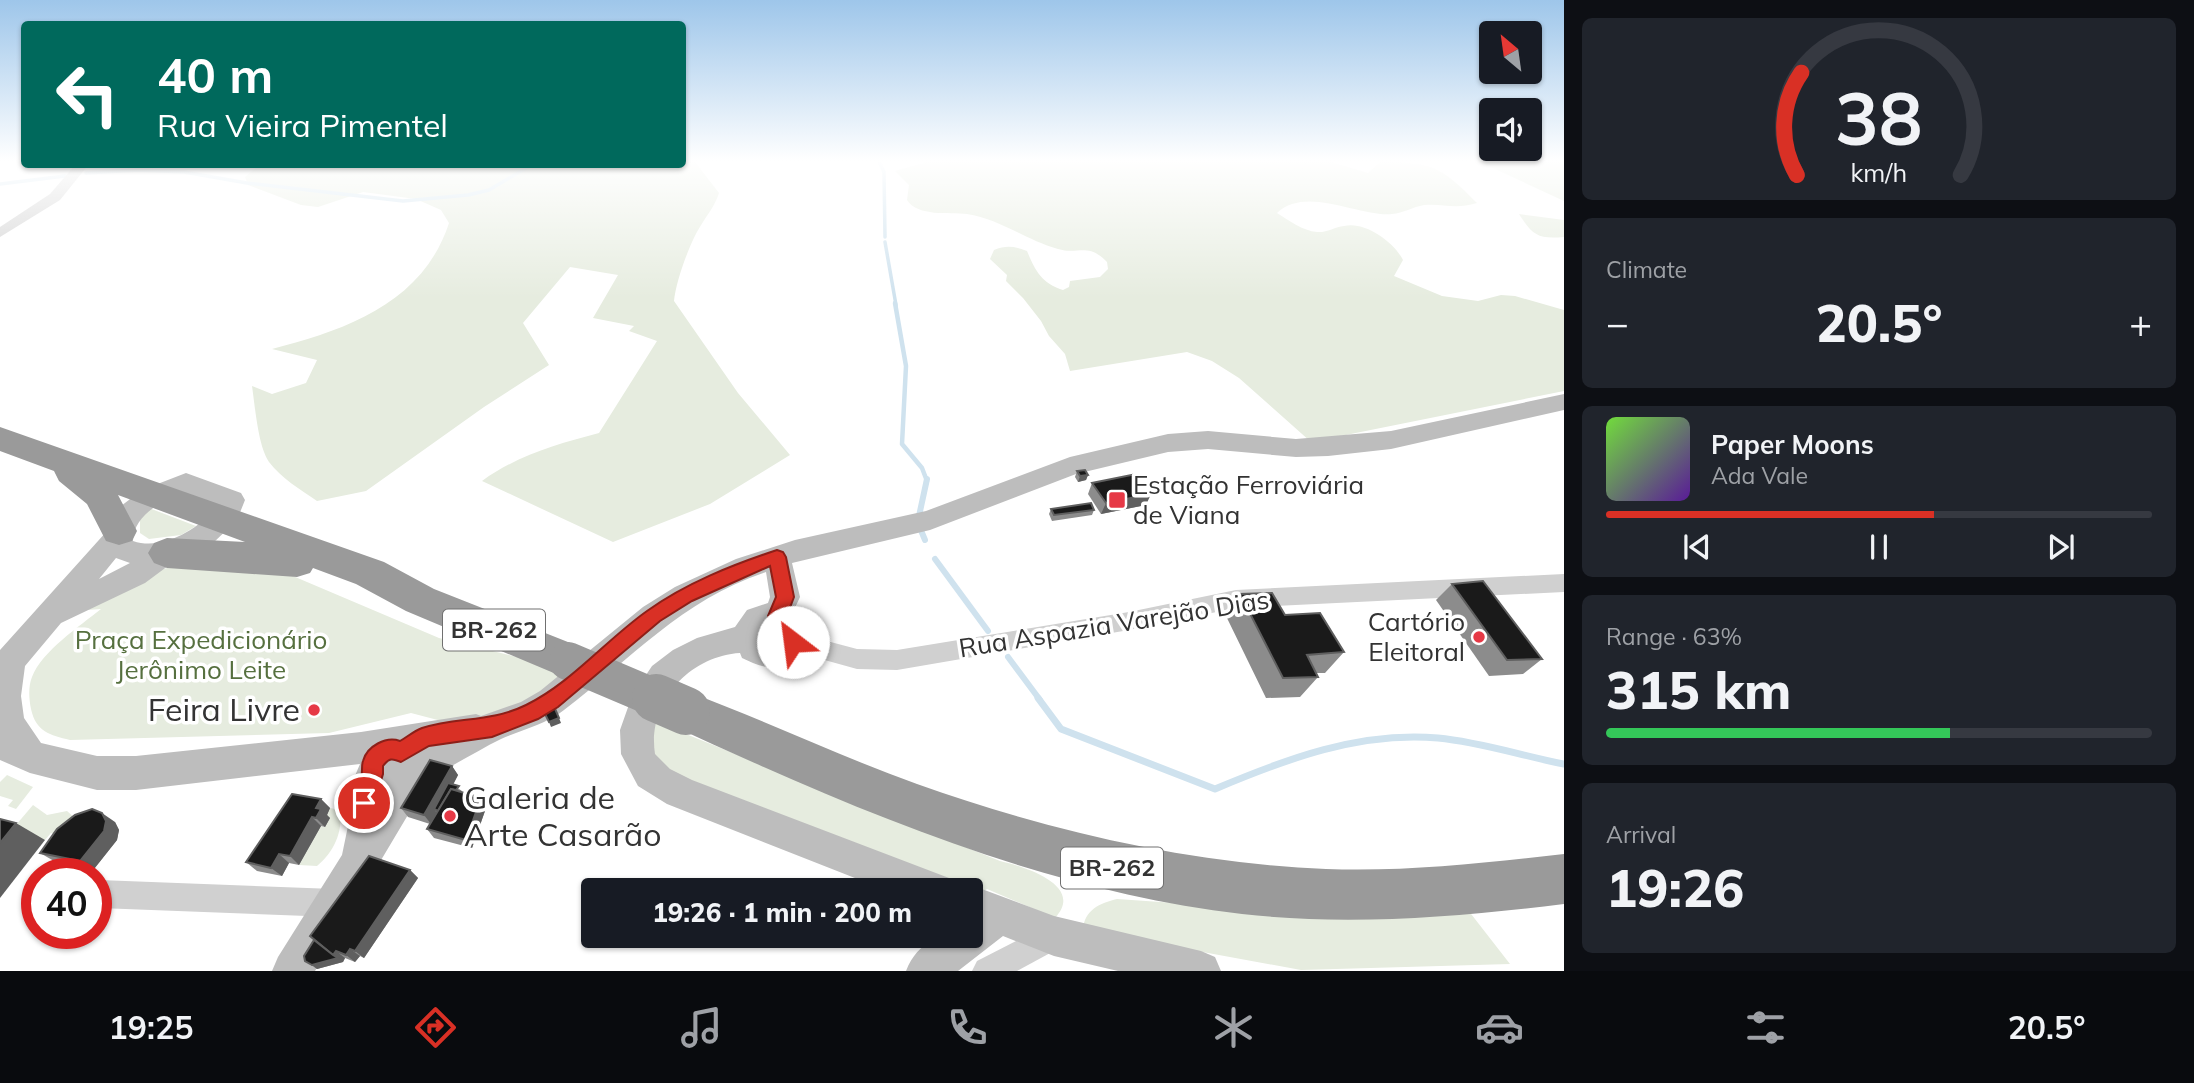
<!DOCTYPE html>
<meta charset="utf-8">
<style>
body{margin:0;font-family:Mulish,sans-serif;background:#20242c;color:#f1f3f6;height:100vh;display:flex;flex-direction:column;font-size:26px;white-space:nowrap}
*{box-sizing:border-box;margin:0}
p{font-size:23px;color:#9ea1a6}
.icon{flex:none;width:38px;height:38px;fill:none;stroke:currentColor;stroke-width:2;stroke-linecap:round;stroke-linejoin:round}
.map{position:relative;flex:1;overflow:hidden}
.sheet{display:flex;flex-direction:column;gap:18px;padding:18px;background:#0d0f14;width:630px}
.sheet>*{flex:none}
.banner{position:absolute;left:21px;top:21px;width:665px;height:147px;border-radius:7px;box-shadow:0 2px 5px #0004;background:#00695c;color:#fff;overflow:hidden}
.needle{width:46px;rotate:331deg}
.fabs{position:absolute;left:1479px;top:21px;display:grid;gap:14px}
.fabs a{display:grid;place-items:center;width:63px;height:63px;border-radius:7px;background:#171b24;box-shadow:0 2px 5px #0004;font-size:35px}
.speed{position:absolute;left:21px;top:858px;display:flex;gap:14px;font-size:35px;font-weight:700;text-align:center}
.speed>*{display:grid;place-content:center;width:91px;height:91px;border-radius:50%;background:#171b24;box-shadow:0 2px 5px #0004;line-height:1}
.speed .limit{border:10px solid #d22;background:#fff;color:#111}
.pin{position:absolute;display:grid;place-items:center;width:60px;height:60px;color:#fff;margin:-30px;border:4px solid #fff;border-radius:50%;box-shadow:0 2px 7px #0007}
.me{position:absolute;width:77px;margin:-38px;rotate:330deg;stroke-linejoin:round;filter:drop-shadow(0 0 5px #0008)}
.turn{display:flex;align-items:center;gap:24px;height:147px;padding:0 21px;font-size:32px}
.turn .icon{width:91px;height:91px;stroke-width:2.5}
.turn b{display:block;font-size:49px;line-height:60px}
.big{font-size:52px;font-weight:800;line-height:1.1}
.sheet .widget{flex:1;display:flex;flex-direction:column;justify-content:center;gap:10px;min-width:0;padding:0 24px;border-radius:10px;background:#20242c}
.sheet .dial{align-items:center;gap:0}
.dial svg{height:182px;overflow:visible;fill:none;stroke:#363941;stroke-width:7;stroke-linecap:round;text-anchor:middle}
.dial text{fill:#f1f3f6;stroke:none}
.song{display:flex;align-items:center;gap:21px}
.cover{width:84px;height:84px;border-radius:10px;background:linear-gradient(135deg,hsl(100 70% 55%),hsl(270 70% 35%))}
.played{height:7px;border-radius:4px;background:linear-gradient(90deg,#d93025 60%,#363941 60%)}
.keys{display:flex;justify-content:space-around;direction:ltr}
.heat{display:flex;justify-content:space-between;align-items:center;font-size:38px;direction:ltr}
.charge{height:10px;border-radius:5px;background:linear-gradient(90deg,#34c759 63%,#363941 0)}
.trip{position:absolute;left:581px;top:878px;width:402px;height:70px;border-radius:7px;background:#171b24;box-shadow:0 2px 5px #0004;font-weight:800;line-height:70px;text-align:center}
.tab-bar{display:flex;height:112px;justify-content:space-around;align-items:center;background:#090b0e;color:#9ea1a6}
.tab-bar .icon{width:49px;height:49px}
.tab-bar .active{color:#d93025}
.tab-bar b{font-size:32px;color:#f1f3f6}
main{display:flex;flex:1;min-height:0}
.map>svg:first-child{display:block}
</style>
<main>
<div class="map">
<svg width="1564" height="971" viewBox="0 0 1564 971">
<rect width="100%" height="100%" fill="#fff"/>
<g fill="#e6ecdf">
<path d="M683,162h12l24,31c-4,12 -9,18 -16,29 -12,17 -27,58 -29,79l64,92 52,62 -80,49 -97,38 -131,-61c36,-26 75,-37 117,-48l58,-92 -28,-10 5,-5 -41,-8 25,-43 -48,-8 -47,56 26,42 -65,42 -118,84 -49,10c-16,-11 -36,-23 -48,-39 -11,-16 -14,-56 -17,-76l20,8 34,-11 11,-23 -45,-11c74,-19 151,-46 177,-126l-8,-13 -25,-11 -53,-7 -45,15 -17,-2 -53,-20 -3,-8 13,-11 424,-2z"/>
<path d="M927,162h404l37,11 12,-11c51,0 61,4 97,41 -24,7 -33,0 -53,2 -11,2 -21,8 -32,9 -33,3 -86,-29 -115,-1 11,7 26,18 40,19 9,1 18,-5 27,-6 21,-5 50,16 59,34l-9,16 48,20 36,5 23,-6 14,1 49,14v81l-253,51 -72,-64 -27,-17 -25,-9 -117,19 -5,-17 -16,-18 -8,-15 -18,-23 -17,-17 1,-6 -17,-16 4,-9c12,-5 21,-4 33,1 8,19 14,32 36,39l6,-3 1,-6 30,-4 8,-8 -1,-7c-19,-20 -29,-7 -49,-13 -32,-9 -58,-30 -91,-35 -18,-2 -49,3 -60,-14l2,-15 -14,-14z"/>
<polygon points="1480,162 1564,162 1564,201"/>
<path d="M1519,214l45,6v17c-26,2 -31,-1 -45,-23z"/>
<polygon points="149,508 196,526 181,535 149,539 140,533 140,519"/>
<path d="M171,567l103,1 165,70 103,25 33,14 -43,26 -79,21 -42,-11 -82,20 -259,7c-20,-5 -34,-8 -39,-31 -2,-10 -3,-22 1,-32 10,-26 48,-51 69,-68l-14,1 65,-38z"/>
<path d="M649,714l32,18 319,129c22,5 86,24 55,57l-68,-29 -6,4 -49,-15 -286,-115z"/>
<polygon points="7,775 33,787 16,809 8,806 13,800 0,796 0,782"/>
<polygon points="33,805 47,815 67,811 77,820 62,837 51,833 45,840 10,832"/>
<path d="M330,808l10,2c3,22 -6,42 -23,56l-18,-1 22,-39 4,1v-10z"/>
<path d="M1117,899l130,9 214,-7 49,63 -209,6 -218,-40c1,-20 17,-27 34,-31z"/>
</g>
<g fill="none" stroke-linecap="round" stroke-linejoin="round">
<g stroke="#cfe2ee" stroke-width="3.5">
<polyline points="879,162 884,172 885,237"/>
<polyline points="86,173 138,170 184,172 247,183 403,201 468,195 489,190 533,164"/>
<polyline points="0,184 65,176"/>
<polyline points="885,242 896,305"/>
</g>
<polyline stroke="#cfe2ee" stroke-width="4.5" points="895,303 906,366 902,444 922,468 927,481"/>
<g stroke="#cfe2ee" stroke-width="6">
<polyline points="919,516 927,479"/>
<polyline points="920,528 925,540"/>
<polyline points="935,559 988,631"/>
<polyline points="1008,657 1040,700"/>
</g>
<path stroke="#cfe2ee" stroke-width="7" d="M1038,698l23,31 154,60c71,-30 145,-58 223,-51 43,4 84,18 126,26"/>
<g fill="#d0d0d0" fill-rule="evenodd">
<polygon points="76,164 89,164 60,200 0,237 0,227 50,194"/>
<polygon points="1564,574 1564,592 1236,608 1129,630 897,670 857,669 785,649 782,642 785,635 793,632 857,649 897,650 1129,612 1236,590"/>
<polygon points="99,880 334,889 344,893 348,903 344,913 334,917 99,908 96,907 96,881"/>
<polygon points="1053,922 1063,926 1067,936 1063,946 1017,971 972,971 977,961"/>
</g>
<g fill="#bdbdbd" fill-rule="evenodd">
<path d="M1564,394v16l-173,39 -63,7 -32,1 -88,-8 -40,3 -92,22 -146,56 -138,33 8,34 -6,13c27,22 8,59 -25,57 -9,0 -18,-5 -27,-9l-2,-5c-51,3 -93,50 -85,101l15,15 22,11 257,98 6,13h-67l-221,-87 -29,-18 -17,-32 -1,-24 12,-34 20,-30 21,-16 24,-12 38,-11 12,-17 21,-7 2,-6 -4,-25c-83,27 -135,87 -202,138 -19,15 -41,19 -63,29 -25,12 -49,29 -76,39l-4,15 -106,178h-43l6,-14 64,-102 6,-29 -2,-29 14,-33 -224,26h-39l-67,-17 -30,-13v-110l107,-119 14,-25 21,-16 44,-17 55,20 4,7 -8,20 -25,24 -36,16 -31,23 -84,40 -36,43 -4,30 3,22 17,25 56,13h39l225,-24 115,-18 5,2 40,-14 19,-11 103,-84 32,-20 61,-28 59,-19 131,-29 144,-54 98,-23 40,-3 88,8 95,-8zM185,493l32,12 -1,3c-19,22 -54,43 -83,33 0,-26 31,-42 52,-48zM116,558l14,5 -31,16zM770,628l8,4 -1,5 -10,3 -3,-8z"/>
<path d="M971,885l83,31 147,35 14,6 6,14h-103l-64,-15 -51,-20 -45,35h-52c13,-32 34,-35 65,-35v-45h-14z"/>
</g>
<g fill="#9a9a9a" fill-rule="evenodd">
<polygon points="0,427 384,562 434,589 583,648 589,661 583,674 568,679 406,611 356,584 313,568 310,573 297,577 167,568 154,563 148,553 154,543 167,538 245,542 118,495 137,531 132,541 119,545 106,541 87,504 59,481 54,471 0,451"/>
<path d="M686,691c78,29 153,65 231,93 132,47 269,79 409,85 79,3 159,-6 238,-15v50c-107,13 -215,22 -322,10 -202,-24 -389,-105 -571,-189l-7,-14 7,-14z"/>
</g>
<polyline stroke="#9a9a9a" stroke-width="38" points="568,661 660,700"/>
<polyline stroke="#9a9a9a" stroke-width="48" points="656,698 686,711"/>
</g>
<g fill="#8c8c8c">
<polygon points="1077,471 1088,475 1086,480 1078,482 1075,477"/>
<polygon points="1092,483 1146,505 1101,514 1088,494"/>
<polygon points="1051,509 1094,510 1092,515 1052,521 1049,514"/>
<polygon points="1452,584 1542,659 1523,674 1489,676 1436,600"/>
<polygon points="1240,594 1285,615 1344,652 1325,673 1316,673 1318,677 1300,697 1266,698 1226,616"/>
<polygon points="452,766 458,775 453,785 462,791 461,792 481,798 486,808 472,848 434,838 427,829 430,824 408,817 401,808"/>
<polygon points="321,799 330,808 327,815 330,818 325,827 321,826 299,865 289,863 282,876 257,871 246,862"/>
<polygon points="115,822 119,830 117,840 94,869 54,861 40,853"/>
<polygon points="410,870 418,878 364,958 360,956 355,962 345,958 343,962 317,969 305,961"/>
</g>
<g fill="#5f5f5f">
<polygon points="1088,475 1086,480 1078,482 1080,476"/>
<polygon points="1151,494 1146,505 1101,514 1106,503"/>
<polygon points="559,718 561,723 551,727 549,722"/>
<polygon points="452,766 458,775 439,811 434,809 437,813 431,824 424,815"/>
<polygon points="481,798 486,808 472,848 466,840"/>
<polygon points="321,799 330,808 327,815 330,818 325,827 316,818 316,808"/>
<polygon points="102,813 115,822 119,830 117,840 94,869 80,861"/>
<polygon points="312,817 321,826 299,865 290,856"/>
<polygon points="16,823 45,840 0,898 0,843"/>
<polygon points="279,854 289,863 282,876 271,868"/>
<polygon points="410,870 418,878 364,958 355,951"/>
<polygon points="350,949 360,956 355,962 346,955"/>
<polygon points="336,951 345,958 343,962 317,969 312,965 333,955"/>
</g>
<g fill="#1a1a1a" stroke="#5f5f5f" stroke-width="2">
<polygon points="1085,470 1088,475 1080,476 1077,471"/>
<polygon points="1136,474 1151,494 1106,503 1092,483"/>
<polygon points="1091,503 1094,510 1054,515 1051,509"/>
<polygon points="1483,581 1542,659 1507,660 1452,584"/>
<polygon points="1272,593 1285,615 1320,613 1344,652 1307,655 1318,677 1283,678 1240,594"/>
<polygon points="553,704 559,718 549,722 543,710"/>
<polygon points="430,760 452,766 424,815 401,808"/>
<polygon points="448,783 459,786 456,790 451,789 438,811 434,809"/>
<polygon points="451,789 481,798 466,840 427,829"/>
<polygon points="292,794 321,799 316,808 321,809 316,818 312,817 290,856 279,854 271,868 246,862"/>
<polygon points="92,809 102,813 106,821 104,831 80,861 40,853 57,829 75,815"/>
<polygon points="0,819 16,823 0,843"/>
<polygon points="369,856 410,870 355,951 350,949 346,955 336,951 333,955 310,936"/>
<polygon points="314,940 333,955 338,958 312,965 305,961 304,956"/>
</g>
<linearGradient id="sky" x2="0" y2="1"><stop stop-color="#9ec6ea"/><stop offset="0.54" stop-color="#fff"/><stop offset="1" stop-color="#fff" stop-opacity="0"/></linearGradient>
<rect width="1564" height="298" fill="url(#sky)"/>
<path fill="#d93025" stroke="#8d1f18" stroke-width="2" d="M777,550l6,2 3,5 8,40 -6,16c12,8 19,19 12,34l-7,3 -7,-3 -2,-17 -13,-9 -3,-5 8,-19 -6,-31 -78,35 -32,20 -102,86 -20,12 -46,18 -63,9 -28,16c-9,-4 -12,-4 -18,4v8l-11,36 -8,3 -8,-3c-4,-11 2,-21 5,-32 2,-6 0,-12 2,-17 4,-15 23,-25 37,-20 7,-4 14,-10 22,-13 35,-11 70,-6 104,-23 45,-22 80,-65 121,-94 39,-28 85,-46 130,-61z"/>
<g fill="#e63946" stroke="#fff" stroke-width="2.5">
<rect x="1108" y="491" width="18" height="18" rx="3.5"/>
<circle cx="1479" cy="637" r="7"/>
<circle cx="314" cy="710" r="7"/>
<circle cx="450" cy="816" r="7"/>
</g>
<g text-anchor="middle" stroke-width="7" stroke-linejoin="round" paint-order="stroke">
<g fill="#fff" stroke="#707070" stroke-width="2">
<rect x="443" y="609.5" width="102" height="41" rx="5"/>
<rect x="1061" y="847.5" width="102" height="41" rx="5"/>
</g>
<g font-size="24" font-weight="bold" fill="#333">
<text x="494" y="638">BR-262</text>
<text x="1112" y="876">BR-262</text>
</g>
<g font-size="26" fill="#333" stroke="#fff" text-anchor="start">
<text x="1133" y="494">Estação Ferroviária<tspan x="1133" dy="30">de Viana</tspan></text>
<text x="1465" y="631" text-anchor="end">Cartório<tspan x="1465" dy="30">Eleitoral</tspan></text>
</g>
<g font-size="26" fill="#333" stroke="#fff">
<text transform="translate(1114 624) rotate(-9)" y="9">Rua Aspazia Varejão Dias</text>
</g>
<g font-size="26" fill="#56703f" stroke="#fff">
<text x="201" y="649">Praça Expedicionário<tspan x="201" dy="30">Jerônimo Leite</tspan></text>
</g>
<g font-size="32" fill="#333" stroke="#fff" text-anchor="end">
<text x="300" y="721">Feira Livre</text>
<text x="464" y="809" text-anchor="start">Galeria de<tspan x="464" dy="37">Arte Casarão</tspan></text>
</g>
</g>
</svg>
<div class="fabs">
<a><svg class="needle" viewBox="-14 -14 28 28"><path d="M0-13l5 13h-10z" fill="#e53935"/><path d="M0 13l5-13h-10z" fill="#9ea1a6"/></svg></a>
<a><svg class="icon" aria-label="sound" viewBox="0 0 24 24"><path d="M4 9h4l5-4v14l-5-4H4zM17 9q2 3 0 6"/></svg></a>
</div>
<div class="speed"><div class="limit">40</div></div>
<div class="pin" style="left:364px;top:803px;background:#d93025"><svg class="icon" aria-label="arrive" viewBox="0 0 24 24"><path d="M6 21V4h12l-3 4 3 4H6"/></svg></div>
<svg class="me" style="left:793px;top:642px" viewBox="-20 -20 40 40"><circle r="19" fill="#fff"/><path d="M0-13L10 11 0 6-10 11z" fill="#d93025"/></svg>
<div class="trip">19:26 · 1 min · 200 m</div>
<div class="banner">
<div class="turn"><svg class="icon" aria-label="left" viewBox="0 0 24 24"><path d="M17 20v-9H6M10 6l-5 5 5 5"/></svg><div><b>40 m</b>Rua Vieira Pimentel</div></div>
</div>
</div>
<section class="sheet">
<div class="widget dial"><svg viewBox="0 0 100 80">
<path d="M14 69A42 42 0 1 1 86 69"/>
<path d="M14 69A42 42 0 0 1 16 24" stroke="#d93025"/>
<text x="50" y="56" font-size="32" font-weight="700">38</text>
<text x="50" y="72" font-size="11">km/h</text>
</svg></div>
<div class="widget"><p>Climate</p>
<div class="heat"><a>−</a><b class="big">20.5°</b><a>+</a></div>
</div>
<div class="widget">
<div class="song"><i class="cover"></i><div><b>Paper Moons</b><p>Ada Vale</p></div></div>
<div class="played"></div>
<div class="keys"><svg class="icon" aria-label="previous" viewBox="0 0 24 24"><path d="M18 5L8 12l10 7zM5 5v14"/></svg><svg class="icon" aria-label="pause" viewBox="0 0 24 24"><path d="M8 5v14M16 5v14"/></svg><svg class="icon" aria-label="next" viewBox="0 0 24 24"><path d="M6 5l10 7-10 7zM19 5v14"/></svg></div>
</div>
<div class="widget"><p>Range · 63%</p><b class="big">315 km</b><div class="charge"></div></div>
<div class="widget"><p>Arrival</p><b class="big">19:26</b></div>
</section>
</main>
<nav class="tab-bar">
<b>19:25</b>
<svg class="icon active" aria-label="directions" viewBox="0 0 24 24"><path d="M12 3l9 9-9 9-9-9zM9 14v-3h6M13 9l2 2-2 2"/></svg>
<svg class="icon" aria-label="music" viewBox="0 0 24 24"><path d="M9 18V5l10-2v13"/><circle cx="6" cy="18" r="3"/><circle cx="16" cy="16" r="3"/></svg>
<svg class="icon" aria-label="phone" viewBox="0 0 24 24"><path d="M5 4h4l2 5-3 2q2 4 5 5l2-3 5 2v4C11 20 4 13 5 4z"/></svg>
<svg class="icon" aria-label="climate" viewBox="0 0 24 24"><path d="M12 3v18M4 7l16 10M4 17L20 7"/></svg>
<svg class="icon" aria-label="car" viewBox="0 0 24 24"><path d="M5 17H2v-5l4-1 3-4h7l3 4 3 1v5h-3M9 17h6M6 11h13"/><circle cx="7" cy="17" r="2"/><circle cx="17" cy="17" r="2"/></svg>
<svg class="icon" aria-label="filters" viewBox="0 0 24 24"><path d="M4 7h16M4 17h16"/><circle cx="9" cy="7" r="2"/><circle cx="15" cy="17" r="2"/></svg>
<b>20.5°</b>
</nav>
